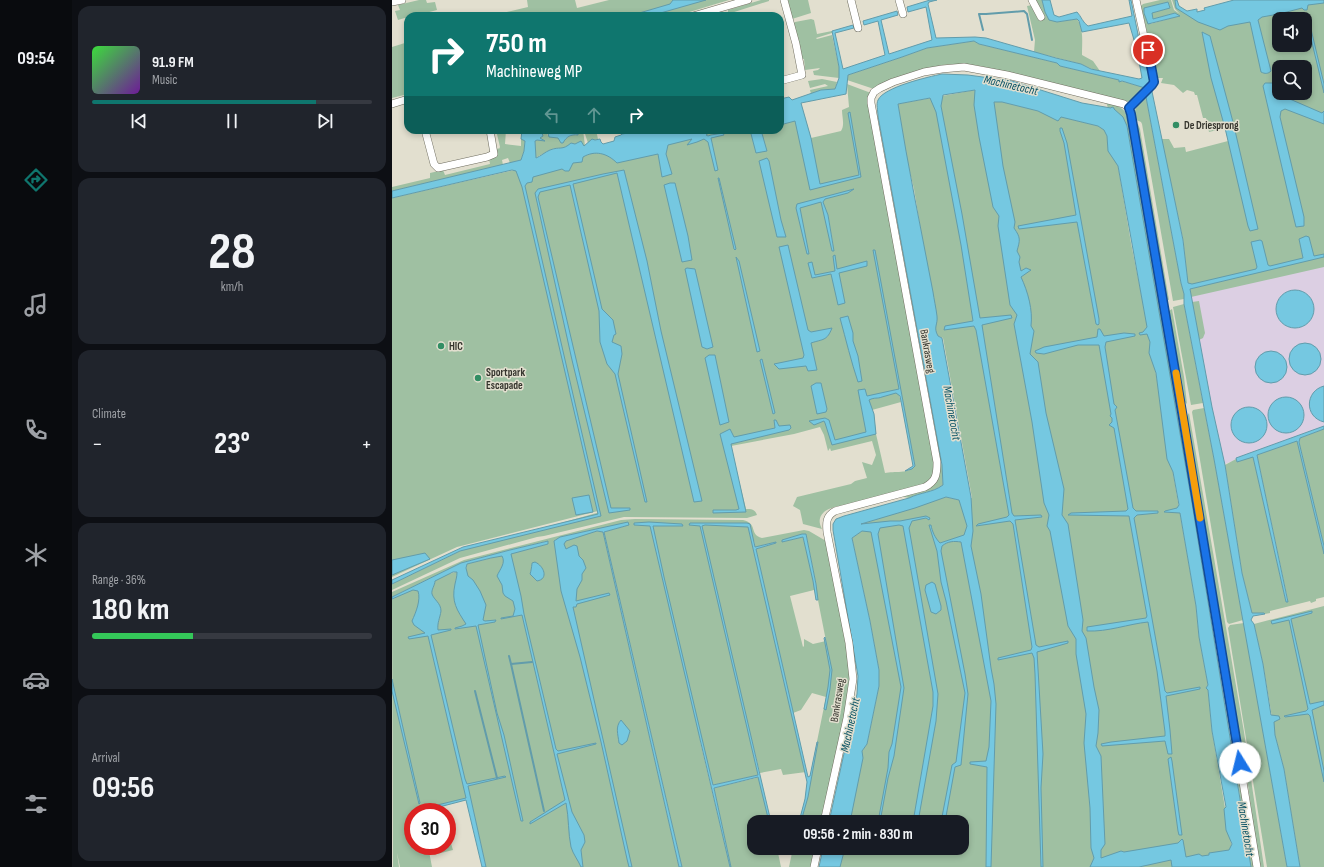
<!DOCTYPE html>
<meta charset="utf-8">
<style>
body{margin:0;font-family:"Sofia Sans Condensed",sans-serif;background:#20242c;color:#f1f3f6;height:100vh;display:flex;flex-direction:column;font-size:15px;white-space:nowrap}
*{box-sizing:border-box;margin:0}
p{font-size:13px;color:#9ea1a6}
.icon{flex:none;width:22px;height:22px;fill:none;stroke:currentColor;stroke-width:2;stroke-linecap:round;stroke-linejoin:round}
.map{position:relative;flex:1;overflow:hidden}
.panel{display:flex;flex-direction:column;gap:6px;padding:6px;background:#0d0f14;width:320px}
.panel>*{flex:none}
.banner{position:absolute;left:12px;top:12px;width:380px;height:122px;border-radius:12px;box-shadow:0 2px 6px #0003;background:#0f766e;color:#fff;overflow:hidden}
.controls{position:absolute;left:880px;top:12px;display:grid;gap:8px}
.controls a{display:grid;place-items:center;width:40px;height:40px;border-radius:8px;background:#171b24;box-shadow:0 2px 6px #0003;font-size:20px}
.speed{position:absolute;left:12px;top:803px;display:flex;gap:8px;font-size:20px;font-weight:700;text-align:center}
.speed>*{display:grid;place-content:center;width:52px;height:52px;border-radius:50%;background:#171b24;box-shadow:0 2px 6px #0003;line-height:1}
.speed .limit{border:6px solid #d22;background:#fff;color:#111}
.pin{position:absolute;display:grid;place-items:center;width:34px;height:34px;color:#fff;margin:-17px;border:2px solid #fff;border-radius:50%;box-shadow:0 1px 4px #0007}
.me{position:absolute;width:44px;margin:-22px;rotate:351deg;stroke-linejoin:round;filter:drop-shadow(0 0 3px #0008)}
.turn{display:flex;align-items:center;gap:14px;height:84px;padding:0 16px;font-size:18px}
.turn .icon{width:52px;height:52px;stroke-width:2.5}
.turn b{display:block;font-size:28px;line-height:34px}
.lanes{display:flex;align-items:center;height:38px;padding:0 16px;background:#0003;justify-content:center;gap:20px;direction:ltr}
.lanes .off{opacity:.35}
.big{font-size:30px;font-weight:700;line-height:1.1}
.panel .card{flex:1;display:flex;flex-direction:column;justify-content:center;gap:6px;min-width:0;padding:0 14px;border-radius:12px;background:#20242c}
.panel .dial{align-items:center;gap:0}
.dial b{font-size:52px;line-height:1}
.song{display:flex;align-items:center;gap:12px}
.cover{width:48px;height:48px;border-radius:6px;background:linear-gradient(135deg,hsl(120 70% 55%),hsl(280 70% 35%))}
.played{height:4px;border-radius:2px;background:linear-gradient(90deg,#0f766e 80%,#363941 80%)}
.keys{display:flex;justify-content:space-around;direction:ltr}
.heat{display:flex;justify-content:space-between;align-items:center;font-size:22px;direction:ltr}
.charge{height:6px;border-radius:3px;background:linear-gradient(90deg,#34c759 36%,#363941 0)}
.trip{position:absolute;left:355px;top:815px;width:222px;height:40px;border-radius:12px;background:#171b24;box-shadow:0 2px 6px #0003;font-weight:700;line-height:40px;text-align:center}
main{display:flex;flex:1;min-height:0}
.menu{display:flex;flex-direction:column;width:72px;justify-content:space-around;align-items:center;background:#090b0e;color:#9ea1a6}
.menu .icon{width:28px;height:28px}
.menu .selected{color:#0f766e}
.menu b{font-size:18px;color:#f1f3f6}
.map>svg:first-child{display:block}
</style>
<main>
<nav class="menu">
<b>09:54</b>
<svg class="icon selected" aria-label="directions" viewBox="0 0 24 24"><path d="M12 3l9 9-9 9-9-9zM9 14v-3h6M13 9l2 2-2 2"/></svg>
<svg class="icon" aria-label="music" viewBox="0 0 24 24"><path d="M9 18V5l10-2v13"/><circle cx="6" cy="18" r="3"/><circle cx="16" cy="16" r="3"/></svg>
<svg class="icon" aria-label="phone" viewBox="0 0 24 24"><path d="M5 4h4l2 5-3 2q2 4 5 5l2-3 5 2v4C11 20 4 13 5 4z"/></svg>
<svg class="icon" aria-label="climate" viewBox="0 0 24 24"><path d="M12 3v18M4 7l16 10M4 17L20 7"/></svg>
<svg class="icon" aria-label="car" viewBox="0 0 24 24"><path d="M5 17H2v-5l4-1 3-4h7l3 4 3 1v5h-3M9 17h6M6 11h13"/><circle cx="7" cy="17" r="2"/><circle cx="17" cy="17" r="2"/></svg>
<svg class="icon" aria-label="filters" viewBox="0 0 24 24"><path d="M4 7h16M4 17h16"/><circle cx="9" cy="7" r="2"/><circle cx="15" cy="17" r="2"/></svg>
</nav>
<section class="panel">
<div class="card">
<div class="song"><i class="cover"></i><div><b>91.9 FM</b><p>Music</p></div></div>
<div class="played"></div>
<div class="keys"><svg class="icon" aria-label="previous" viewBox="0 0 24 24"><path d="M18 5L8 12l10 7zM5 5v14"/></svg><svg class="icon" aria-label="pause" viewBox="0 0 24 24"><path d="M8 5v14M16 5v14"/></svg><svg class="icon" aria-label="next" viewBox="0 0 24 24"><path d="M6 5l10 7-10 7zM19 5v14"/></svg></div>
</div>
<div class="card dial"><b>28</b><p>km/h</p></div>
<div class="card"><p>Climate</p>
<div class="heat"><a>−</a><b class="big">23°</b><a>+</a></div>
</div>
<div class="card"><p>Range · 36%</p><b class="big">180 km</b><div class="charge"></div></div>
<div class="card"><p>Arrival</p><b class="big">09:56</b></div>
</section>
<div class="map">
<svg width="932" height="867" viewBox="0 0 932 867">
<rect width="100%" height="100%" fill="#e2dfcf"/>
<polygon fill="#dccfe3" points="932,257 932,428 827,466 796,287"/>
<g fill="#9fc0a2" fill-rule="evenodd">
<polygon points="27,0 34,0 35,3 43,2 45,10 22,16 16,16 16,17 6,20 3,11 8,10 6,5"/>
<polygon points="135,0 183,0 185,8 217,0 337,0 284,16 98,16 136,7"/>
<polygon points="369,0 377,0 377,1 336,14 336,10"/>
<polygon points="396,0 416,0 419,13 400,19 396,8 398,8"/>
<path d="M643,0h7l3,12 12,10 20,-3c7,9 5,24 5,36l11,6 7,10 -8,-2 -11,-5 -47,-12 1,-12 -8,-34 6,-1z"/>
<path d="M768,0h11l3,10 6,4 -5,-5 -3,-9h3l1,8 16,9 132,-17v267l-133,30 -1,-8 64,-16 -66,14 -5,-48 -22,-100h8l5,9 11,-1 1,5 42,-11 -3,-13 -16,4 -3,-14h-3l-6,-23h-2l-1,-3 -7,-2 -4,3 -9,-8 -13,-2 2,-5h-5l-17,-72 2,-2zM776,2l2,6 -19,5 2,6 22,-6 4,3 -29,8 -5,-16zM887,19h26v26h-26zM887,67h26v26h-26z"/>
<polygon points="419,19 422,20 425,34 440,31 440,33 424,38 425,39 440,35 447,67 447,78 422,75 421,71 426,70 428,68 413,70 412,59 409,59 401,24 403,22"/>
<path d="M582,41l5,3 78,19 3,3 60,14v2l1,-1 25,7 -12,12 -9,2c-33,-8 -66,-16 -98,-25 -22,-5 -49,-14 -72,-13 -29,1 -56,13 -81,25l-27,-9 1,-5 54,-18 25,-9z"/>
<polygon points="16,42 16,94 0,98 0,47"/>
<polygon points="430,79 445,82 443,89 429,90 419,94 418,90 436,86 433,84 418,88 416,81"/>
<path d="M455,84l24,9 64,376 -5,12 -9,6c-21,5 -43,12 -64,16 -10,3 -25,2 -33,9 -6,6 -5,11 -2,17l-19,-5 -3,-14 -7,-4 4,-9 54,-13 4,-3 12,-3 -5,-16 10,3 4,-10 -4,-14 -41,10 -1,-3 -2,3 -4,-16 -4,-8 -26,7 -63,12v-3l49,-11 -50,12 16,65c5,0 9,0 11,6l-10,3 -123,-1 -80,19 -7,1 -77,21 -68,32v-6l68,-33 140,-39 -2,-1 -141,36 -65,30v-379l297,-68h91v-20l21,-5 10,33 30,-7c4,-6 1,-14 1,-21l7,-3zM430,203l6,12 5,30 -1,5zM507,384l16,82c-6,8 -21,5 -30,7l-9,-39 -2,-20 -2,-4 29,-8 -2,-7z"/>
<polygon points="583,90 602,101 610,102 706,126 713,130 726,166 739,243 756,328 804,606 807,637 816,685 814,688 816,690 820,731 843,867 445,867 450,848 570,848 570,822 456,822 470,751 475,744 487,686 487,670 478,621 460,538 470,531 469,524 554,497 567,500 580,498 551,338 546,336 543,330 530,238 522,189 514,156 506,104"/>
<path d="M754,97l35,186 3,11v5l-11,2 -31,-177 -1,-2 -7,-3c0,-14 5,-13 12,-22z"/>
<path d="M714,102c10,3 18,5 22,15l127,750h-4l-4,-25 -31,-197 -89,-519 -13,-17 -6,-1z"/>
<polygon points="742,124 746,124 748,129 777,300 773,299"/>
<polygon points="104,130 114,130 113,144 129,146 129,139 133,141 132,151 129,160 118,163 116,158 110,160 111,165 0,191 0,187 38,178 38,173 51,170 53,175 98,164 97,158 104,157 106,154 105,150 106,148 107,149 108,147"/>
<polygon points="149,130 154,130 156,136 173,139 186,132 186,130 191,130 193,146 160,149 143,158 143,141 151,135"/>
<polygon points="195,130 204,130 206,139 203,140 197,146 192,131"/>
<polygon points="807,301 813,333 811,338 807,340 800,302"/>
<polygon points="792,304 811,403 799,405 781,307"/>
<polygon points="780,309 792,377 795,404 791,400 779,332 777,311"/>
<polygon points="812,408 822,459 851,620 837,624 835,622 800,412 801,410"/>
<polygon points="797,413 852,732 872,867 867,867 852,755 850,755 794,418"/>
<polygon points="932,429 932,546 907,442 908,438"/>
<path d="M545,432l5,34 1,19c-12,8 -22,7 -34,13l-8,-2 35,-15z"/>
<polygon points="905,440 932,554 932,597 924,599 924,601 919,603 918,601 878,611 878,613 873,614 872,613 860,613 850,573 833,465 844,459 845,462 861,456 894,602 896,601 865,455"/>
<path d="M243,519l108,1c16,4 5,14 19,18l42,-8 5,1 17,10 3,10 21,119 -1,24 -26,128h-24l6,-23 3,-19 2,-4 16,-79 -14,-4 -11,17 -8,3 13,59 -23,3 -2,-6 -21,4 -22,-88 20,90 -45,10 -18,-72 6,32 29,122h-48l-78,-335 25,-7 -32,4 -37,8 -5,3 42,-9 6,1 76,335h-193l-16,-70 -50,14v1h-7v34h15l4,21h-32l-3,-14 2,14h-6l-1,-268 40,-20 34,-10 1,-5 81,-20 -1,-3 -37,9 -49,13 -69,34v-5l72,-32 157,-40zM414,534l10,50v3l-13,-50 -21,5v-2zM362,541l1,6 21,-5v1l-20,6 22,101 -25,-103zM422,590h2l10,51 -13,3 -9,-5v7l-1,1 -13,-51z"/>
<polygon points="932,606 932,867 908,867 892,769 883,735 871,664 862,624"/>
<polygon points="852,623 895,867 875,867 836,628 838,625"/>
<polygon points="368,777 378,822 362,822 362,848 385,848 389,867 339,867 322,788"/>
<polygon points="58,840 61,850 45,854 43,846 55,846 55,841"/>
<polygon points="401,848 425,848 420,867 397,867"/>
</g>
<g fill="#75c8e1" stroke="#629cab" fill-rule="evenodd">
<polygon points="281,0 314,0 258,16 237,16 278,4"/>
<path d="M538,0h7l-8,2 -1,2 8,34 39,-1 11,1 70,20 25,6 10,5 48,10 3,-1 -5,-28 -8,-27 -47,9 -3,-11 -2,-2 -20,3 -8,-2 -4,-8 -3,-12h8l4,15 5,2 18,-5c4,4 6,11 11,14l44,-10 -3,-16h2l10,49 4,9 38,182 5,43 4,1 64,-15 1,-2 -6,-25 9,-2 2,1 6,24 2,1 33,-8 -4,-19 7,-3 3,1 5,19 10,-2v3l-134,32 22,118 13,58 17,108 10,40h12l1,1 -12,2 -2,4 3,4 9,40 8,51 8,1 1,3 -6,3 1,13 9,34 16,98h-13l-73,-408 -30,-155v-10l-3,-11 -35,-186 -1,-9 -23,-7 -3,1v-2l-59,-14 -3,-3 -78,-19 -5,-3 -47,7 -25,9 -54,18 -2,19 -45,9 10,35 9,46 39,-9 -11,-62 2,-1 11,65 -51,13 -15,-69 -15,4v-26l9,-2 3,3 29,-10 14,-1 4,-11v-11l-7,-36 21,-6 1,3 -19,5 8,36 42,-14 -7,-34 -14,4 -1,-4 34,-10 1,4 -17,5 8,34 43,-14 -6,-33 -18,5 -1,-5z"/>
<path d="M783,0h2l2,6 8,5 10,-2v3l8,-2 -1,-2 30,-8h90v3l-16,2 -1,5h-3l-2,-2 -23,6 -17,3 -4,3 13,51c-3,3 -6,3 -10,1l-11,-50 -22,4 -8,4 -22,-8 -22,-14z"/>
<polygon points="776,2 778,8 760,13 761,19 783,13 788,16 756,24 752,13 752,8"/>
<polygon points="919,29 932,84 932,93 917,30"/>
<polygon points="810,32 818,36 841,122 866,229 858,231 856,226 833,128 819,78"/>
<path d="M550,74l26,1 44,6 70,22 29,5 1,-1 2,1v1l9,8 4,9 65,377 59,364h-79l-1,-7 -32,7h-49l4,-9 -3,-10 -1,-40 -6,-65 2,-29 -10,-60v-15l-8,-13 -18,-95 -3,-5 2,-11 -5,-12 -12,-81 -18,-98 3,-9 -7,-10 -12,-79 1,-10 -6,-9 -14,-70 -5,-32 1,-15 -32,5 -2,11 21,108 18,104 31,-3 1,3 -30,7 30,188 2,3 27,-1 1,2 -27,3 21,125 3,2 29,-6v2l-31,9 6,102 -2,34 2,79h-2l-6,-193 -1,-16 -2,-5 -34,7v-2l33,-8 1,-3 -19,-123 -3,-3 -34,5 2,-2 29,-7 2,-2 -33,-185 -2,-4 -30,4 1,-4 28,-5 -12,-76 -25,-133 -6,-14 -32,6c10,63 23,125 35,188 1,7 3,16 4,24 1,9 -4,11 1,20l4,2 29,159 2,34 -2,15 10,48 10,74 3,16 2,20 -5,163h-5l1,-100 -17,-3v-2l16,-1 3,-14 2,-46 -30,-159c-7,-1 -13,-1 -19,4l-1,5 24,123 3,20 -7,71 -6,2 -10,55h-4l11,-57 4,-3 9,-69 -19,-92 -5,-19 -4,-31 -8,-26h2c1,6 4,13 9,18l24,-8 3,-9 -8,-26 -13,-3 -31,11 -54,16 29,-3h10l26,-5 4,2 -1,2 -3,-2 -14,3 -3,7 29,166 -2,27 -18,101h-5l20,-116v-14l-30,-166 -4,-1 -19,3 -2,6 26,154 -10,68 -6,22 -8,44h-2l10,-54 1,-16 3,-8 9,-57 -30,-155 -9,-1 -10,7 18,83 9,49v16l-12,58 -5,7 1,7 -13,64h-21l28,-128 1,-18 -25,-146v-6l3,-5 8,-3 65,-18c12,-6 23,-5 34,-13l-1,-20 -64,-349c0,-5 -2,-12 0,-16 6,-13 50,-23 64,-26zM602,102h8l36,9 20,10 3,-4 37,9 6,4 3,6 1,15 10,15 29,161 -4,5 -4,1 1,2 7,-1 3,8 -1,11 7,20 11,86 6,13 6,33 -2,3 -12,3 -1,1 16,1 16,93 3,31 9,48 -2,3 2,2 4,41 14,76 -2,2 2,21 6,14 -3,6 -20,3v2l-7,1 -3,-2 -13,3 -3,-17 -1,-1 -4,4 -54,9 -3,-1 -20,7v-8l4,-6 -4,-88 -5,-10 2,-13 1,-23 -5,-23 -8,-49 -4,-7 1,-11 -15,-96 -6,-9 2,-26 -18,-76 -8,-51 -8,-8 4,-23 -3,-5c2,-16 -3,-34 -10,-49l10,-7 -5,-2 -5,3 -2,-9 1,-5 -3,-6c3,-11 4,-13 -3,-23l1,-6 -12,-56z"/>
<polygon points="873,83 881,83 884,93 930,113 932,111 932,124 893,109 889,111 888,117 912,217 912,226 904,227 902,219 871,86"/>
<polygon points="668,128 670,128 675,143 707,319 707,324 706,325 704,324 685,222 627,229 626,226 684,215 672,143 668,131"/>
<path d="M130,130h19l2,6 -3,2 5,3 -8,-1 -2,1 1,17c5,-2 9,-6 14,-8 10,-4 12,1 21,-7l4,1 6,-3 3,5 8,-7 3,1 5,-1 1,3 2,2 11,-3 1,-4 6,-2 1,-1 23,-4h2l2,2 6,-2h58l-7,5 2,1 3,-1 12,-2 1,2 -13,3 7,32 -3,1 -7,-29 -4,-3 -7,3 -10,3 5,-6 -24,6 -2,9 6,20 -10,3 -4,-23 -41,9c-10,-10 -22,-13 -34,-6l-1,5 -9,1 -4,8h-4l-3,-2 -29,8 -1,5 -5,1 -2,3 76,330 -141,35 -68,33v-4l71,-33 135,-33 -76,-327 -6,-16 -4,-1 -120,28v-7l129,-31 3,-9 1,-10 -4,-2z"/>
<path d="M155,130h31v5c-7,-1 -12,2 -15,8h-2l-3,-5 -9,-1z"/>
<polygon points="358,130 369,130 375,151 364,153"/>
<polygon points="375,158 377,161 389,220 394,237 385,237 367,161"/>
<polygon points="232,170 255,261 269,331 310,501 302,502 225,173 181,184 210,309 221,320 224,334 222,335 220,342 229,346 230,354 226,374 255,502 253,502 223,374 215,364 208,342 207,311 178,185 148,192 146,197 219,508 238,508 238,510 217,513 180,360 143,193 146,189 211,174"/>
<polygon points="326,178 327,178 344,249 343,250 342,249"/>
<polygon points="278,183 283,183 296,236 300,260 290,262 273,189 272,185"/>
<polygon points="462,189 456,193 433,199 431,202 436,215 442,251 440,251 429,202 408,208 417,254 415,254 404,208 405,204"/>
<path d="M396,245l20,85 3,2 21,-4c-5,13 -9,11 -21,15l6,27 -9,1 -2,-5 -27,3 -5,-5 29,-6 1,-3 -25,-108z"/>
<path d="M481,250h2l40,216 -3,3 -7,2 8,-5 -13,-70 -4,-3c-5,1 -9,3 -14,4 -5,2 -7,0 -13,3l5,14 2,20 -44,11 -7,-22 -1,-2 -10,4 -5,-4 16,-3 4,2 6,20 31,-8 -8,-42 7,-1 2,7 32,-7z"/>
<polygon points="443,255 445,269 475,261 475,266 447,273 453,303 446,305 439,274 420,278 416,263 420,262 423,275 443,271 441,256"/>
<polygon points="344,257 347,261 368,351 365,352"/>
<polygon points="295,268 303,269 321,347 315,349 310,347 293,269"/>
<circle cx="903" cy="309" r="19"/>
<path d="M456,316l5,17v8l5,15 4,25 -4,1c-7,-21 -12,-42 -18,-64z"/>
<path d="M706,329h2l4,7 20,-3 11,1v2l-29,6 -1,5 9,57 3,3 -2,3 18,98 3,3h22v2l-21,2 -3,3 31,173 2,2 33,-6v2l-34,7 4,34 2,24h-4l-3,-13 -63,5 -1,-2 10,-2 54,-6v-4l-8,-61 -9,-49c-20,2 -40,10 -61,9v-4l59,-9 1,-2 -18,-100 -61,-1 3,-2 55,-2 2,-2 -14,-81 -5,-3 3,-3v-4l-2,-2 1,-2 -12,-69h-21l-34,9 -8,-1 -1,-2 9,-4 53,-10z"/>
<circle cx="913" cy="359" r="16"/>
<circle cx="879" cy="367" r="16"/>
<polygon points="317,355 323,355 337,422 328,425 313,358"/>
<polygon points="370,359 383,413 381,414 368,360"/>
<polygon points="424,383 429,383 435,409 434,412 425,414 419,386"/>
<path d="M932,386v36c-20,-5 -19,-31 0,-36z"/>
<circle cx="894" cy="415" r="18"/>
<circle cx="857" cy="425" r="18"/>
<polygon points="382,420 384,420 387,426 398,425 399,428 397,430 339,444 354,512 321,513 321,510 344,510 347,509 328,434 338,429 342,437 383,428"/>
<polygon points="932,426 932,429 908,438 907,442 932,546 932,554 905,441 865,455 896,602 894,602 861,457 845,462 844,458"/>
<polygon points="197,495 201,512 184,515 180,498"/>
<polygon points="236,522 237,525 212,532 290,867 287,867 211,532 205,531 174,541 172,544 174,549 182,545 185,546 187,556 191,560 194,568 190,574 190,580 185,589 184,601 217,593 218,595 185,604 184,607 181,607 240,867 237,867 235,859 209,742 188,657 169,591 162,541 168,537"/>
<polygon points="257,522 290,524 291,526 261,526 272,577 321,785 366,775 308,526 297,525 298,523 355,523 358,524 363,547 384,542 384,543 364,549 416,777 418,776 425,742 426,742 416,797 410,818 408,818 413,799 415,782 356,527 313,525 310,526 379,822 377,822 366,777 322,788 339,867 338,867 258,526 242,525 242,523"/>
<polygon points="410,534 414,534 424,584 426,600 424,600 421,581 411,537 390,542 390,540"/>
<path d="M156,541v3l-37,10 10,42 3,18 32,135 2,2 38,-8v1l-39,10 15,58 12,23 1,7 -4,8 2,17h-2c-3,-7 -8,-13 -10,-20 -3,-14 -2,-29 -5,-44l-36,21v-2l35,-22 -43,-185 -21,4v-1l12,-2 2,-7 -2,-8 -8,-5 -2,-3 -1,-8 -5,-9c3,-7 9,-13 5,-20l-11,2 -24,6 -1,4 2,8 5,4 7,11 6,14 -3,15 2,1 11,-1 -1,2 -17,3 19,88 7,22 19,86h-2l-45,-195 -21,3v-1l7,-2 4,-2c-9,-14 -15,-22 -11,-40 1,-5 2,-7 2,-12h-4l-18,9c0,4 -4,9 -3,13 2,6 9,9 9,17 -1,7 -4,12 -3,19l13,-1v1l-20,5 34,144 2,5 38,-8 1,1 -38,9 18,81h-4l-16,-67 -46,12v-2l1,-1 45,-11 -38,-162 -19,3 -1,-2 17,-4 -11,-8 -2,-4c4,-9 9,-21 6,-30l-5,-1 -21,9v-2l69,-34 49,-13z"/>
<polygon points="33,553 38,559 0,575 0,560"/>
<path d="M143,562c9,4 14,17 2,19l-7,-7c1,-2 2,-10 2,-11z"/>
<polygon points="540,582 543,584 549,606 549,610 544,614 539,612 533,590 534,585"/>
<polygon points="920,611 920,613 899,619 918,704 932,701 932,705 920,710 932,771 932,782 918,716 916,714 893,717 892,716 914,711 916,709 897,620 880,624 879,621"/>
<polygon points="433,637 440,670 438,689 434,710 432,709 436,687 438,670 432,638"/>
<polygon points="0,679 28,803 27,804 0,691"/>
<path d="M229,720l9,11 -3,10 -5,4 -3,-2c-1,-9 -4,-16 2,-23z"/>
<polygon points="779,757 780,761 790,835 787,835 786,831 776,759"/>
<polygon points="431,848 453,848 448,867 427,867"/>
</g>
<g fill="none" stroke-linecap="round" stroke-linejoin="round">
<g stroke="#629cab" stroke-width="2">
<polyline points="591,30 587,14 594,14 632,11 635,14 640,40"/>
<polyline points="117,656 119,664 140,662"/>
<polyline points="119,664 152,811"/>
<polyline points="83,691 105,778"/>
</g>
<defs>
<g id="minor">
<polyline points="459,0 466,28"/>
<polyline points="507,0 511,14"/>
<polyline points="640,0 649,17"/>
<polyline points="0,2 10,0"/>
<polyline points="301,16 356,0"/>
<polyline points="388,81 410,75 404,44 392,0"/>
<polyline points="0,104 16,99"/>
<polyline points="737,108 739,114 790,412 865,867"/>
<polyline points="737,108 762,82 744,0"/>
<polyline points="33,130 42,164 46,168 95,157 102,154 98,130"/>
<path d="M432,822l23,-104 6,-39 -4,-36 -22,-111c-1,-9 -1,-16 8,-21l90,-24c11,-6 12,-12 12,-25l-66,-359v-5l3,-6 6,-4 13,-6 31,-10 18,-3 22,-2 43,8 117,29 5,4"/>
<polyline points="422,867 426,848"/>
</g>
</defs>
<use href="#minor" stroke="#6f6d5f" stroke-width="8"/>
<use href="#minor" stroke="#fff" stroke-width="7"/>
</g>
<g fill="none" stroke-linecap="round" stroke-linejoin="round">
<defs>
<polyline id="route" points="756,50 762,82 760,85 737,108 739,114 790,412 848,763"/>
</defs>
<use href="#route" stroke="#114b97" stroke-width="10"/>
<use href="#route" stroke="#1a73e8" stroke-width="7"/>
<polyline stroke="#f59e0b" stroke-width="7" points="784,373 808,518"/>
</g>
<g fill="#328e64" stroke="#e2dfcf" stroke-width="1.5">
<circle cx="784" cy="125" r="4"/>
<circle cx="49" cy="346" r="4"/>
<circle cx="86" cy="378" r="4"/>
</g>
<g text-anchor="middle" stroke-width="3" stroke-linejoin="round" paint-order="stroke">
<g font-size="11" font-weight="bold" fill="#35342d" stroke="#e2dfcf" text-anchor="start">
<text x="792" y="129">De Driesprong</text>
<text x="57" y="350">HIC</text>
<text x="94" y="376">Sportpark<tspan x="94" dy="13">Escapade</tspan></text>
</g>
<g font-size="11" fill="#35342d" stroke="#e2dfcf">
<text transform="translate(536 351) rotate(80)" y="4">Bankrasweg</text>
<text transform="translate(445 700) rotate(-81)" y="4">Bankrasweg</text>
</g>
<g font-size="12" font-style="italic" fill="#085264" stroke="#e2dfcf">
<text transform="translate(619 85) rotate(13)" y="4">Machinetocht</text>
<text transform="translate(560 413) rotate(80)" y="4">Machinetocht</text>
<text transform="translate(458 725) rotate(-78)" y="4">Machinetocht</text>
<text transform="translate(854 829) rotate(81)" y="4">Machinetocht</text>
</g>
</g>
</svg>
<div class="controls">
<a><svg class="icon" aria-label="sound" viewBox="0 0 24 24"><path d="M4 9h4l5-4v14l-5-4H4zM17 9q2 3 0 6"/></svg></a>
<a><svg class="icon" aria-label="search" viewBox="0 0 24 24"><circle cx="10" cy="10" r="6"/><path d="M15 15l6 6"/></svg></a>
</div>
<div class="speed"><div class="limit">30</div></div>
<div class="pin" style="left:756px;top:50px;background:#d93025"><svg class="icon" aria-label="arrive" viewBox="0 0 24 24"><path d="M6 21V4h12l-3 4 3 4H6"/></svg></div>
<svg class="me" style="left:848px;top:763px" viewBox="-20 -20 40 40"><circle r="19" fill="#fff"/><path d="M0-13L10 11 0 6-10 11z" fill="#1a73e8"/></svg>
<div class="trip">09:56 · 2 min · 830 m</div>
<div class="banner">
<div class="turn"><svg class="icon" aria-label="right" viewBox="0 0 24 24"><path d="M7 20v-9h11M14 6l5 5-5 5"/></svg><div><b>750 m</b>Machineweg MP</div></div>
<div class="lanes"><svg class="icon off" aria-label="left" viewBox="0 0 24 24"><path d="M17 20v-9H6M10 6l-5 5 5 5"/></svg><svg class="icon off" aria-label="ahead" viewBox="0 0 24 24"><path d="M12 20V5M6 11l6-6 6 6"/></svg><svg class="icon" aria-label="right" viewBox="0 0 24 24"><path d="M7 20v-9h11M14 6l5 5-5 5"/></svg></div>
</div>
</div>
</main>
